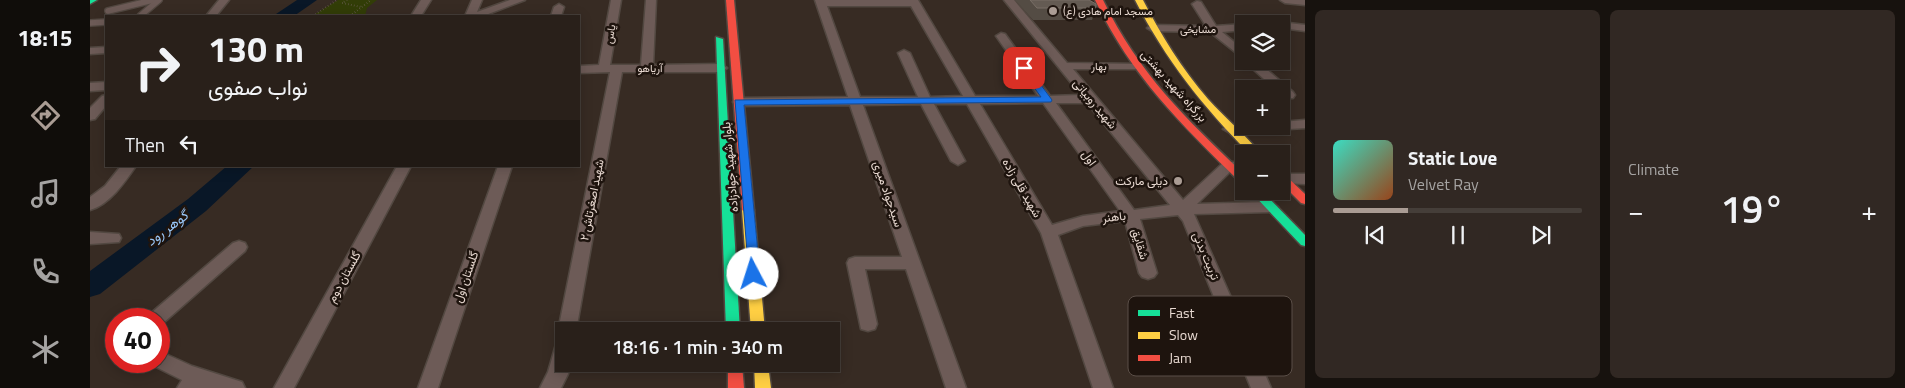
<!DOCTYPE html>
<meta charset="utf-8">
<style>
body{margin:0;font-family:"Titillium Web",Vazirmatn,sans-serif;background:#312823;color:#f1f3f6;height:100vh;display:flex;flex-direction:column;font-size:19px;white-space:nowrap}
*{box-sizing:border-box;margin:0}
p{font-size:16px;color:#a5a3a2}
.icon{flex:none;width:28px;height:28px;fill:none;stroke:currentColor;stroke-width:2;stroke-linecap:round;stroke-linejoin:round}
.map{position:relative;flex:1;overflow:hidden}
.side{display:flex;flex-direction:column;gap:10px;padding:10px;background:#17120e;width:600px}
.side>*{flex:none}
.hud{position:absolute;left:15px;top:15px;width:475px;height:152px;border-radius:0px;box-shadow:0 2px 12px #0003,0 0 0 1px #453e39;background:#29201a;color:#f1f3f6;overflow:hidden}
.controls{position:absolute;left:1145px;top:15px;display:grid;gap:10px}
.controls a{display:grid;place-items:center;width:55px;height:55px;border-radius:0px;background:#29201a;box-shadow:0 2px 12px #0003,0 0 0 1px #453e39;font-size:25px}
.speed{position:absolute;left:15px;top:308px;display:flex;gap:10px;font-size:25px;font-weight:700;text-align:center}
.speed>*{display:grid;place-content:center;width:65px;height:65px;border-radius:50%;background:#29201a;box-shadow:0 2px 12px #0003,0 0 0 1px #453e39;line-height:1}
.speed .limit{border:8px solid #d22;background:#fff;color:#111}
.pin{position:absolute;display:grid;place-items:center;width:42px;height:42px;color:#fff;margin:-21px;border-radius:10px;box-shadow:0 2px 8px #0006}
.me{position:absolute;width:55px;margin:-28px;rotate:355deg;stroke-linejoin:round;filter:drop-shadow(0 0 4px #0008)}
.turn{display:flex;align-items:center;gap:18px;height:105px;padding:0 20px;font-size:22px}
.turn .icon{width:65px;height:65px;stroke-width:2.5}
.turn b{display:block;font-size:35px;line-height:42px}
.then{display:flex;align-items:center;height:48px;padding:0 20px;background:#0003;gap:10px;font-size:19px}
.big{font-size:38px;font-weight:600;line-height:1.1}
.side .card{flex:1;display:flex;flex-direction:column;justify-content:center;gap:8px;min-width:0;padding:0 18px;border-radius:8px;background:#312823}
.song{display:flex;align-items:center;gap:15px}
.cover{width:60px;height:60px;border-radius:8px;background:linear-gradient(135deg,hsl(170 70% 55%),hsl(20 70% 35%))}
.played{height:5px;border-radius:2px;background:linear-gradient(90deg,#aa9c94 30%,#453e39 30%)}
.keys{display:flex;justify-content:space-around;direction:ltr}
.heat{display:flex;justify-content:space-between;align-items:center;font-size:28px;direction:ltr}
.side .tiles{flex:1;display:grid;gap:10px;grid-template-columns:repeat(2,1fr)}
.trip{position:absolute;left:465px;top:322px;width:285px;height:50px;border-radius:0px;background:#29201a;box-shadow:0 2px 12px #0003,0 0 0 1px #453e39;font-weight:600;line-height:50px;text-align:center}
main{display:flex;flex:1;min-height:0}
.tab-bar{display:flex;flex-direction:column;width:90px;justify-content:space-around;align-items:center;background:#100d0a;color:#a5a3a2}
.tab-bar .icon{width:35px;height:35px}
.tab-bar .current{color:#aa9c94}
.tab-bar b{font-size:22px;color:#f1f3f6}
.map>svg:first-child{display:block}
</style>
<main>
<nav class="tab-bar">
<b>18:15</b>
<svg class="icon current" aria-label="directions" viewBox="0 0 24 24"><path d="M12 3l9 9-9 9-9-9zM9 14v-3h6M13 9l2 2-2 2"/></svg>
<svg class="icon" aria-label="music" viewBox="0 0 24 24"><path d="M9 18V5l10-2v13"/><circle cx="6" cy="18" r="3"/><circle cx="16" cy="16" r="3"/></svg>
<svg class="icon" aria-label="phone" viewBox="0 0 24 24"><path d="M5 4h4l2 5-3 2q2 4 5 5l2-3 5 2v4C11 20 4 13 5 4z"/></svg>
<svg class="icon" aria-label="climate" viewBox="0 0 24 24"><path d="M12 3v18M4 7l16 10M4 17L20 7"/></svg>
</nav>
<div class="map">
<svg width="1215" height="388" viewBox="0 0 1215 388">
<rect width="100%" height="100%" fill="#372b23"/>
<polygon fill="#323d07" points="248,0 287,0 277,8 275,16 222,16"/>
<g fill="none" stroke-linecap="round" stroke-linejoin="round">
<g fill="#091727" fill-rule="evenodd">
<polygon points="207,0 227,0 204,16 183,16"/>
<polygon points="137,166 164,166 116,211 10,294 0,297 0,271 98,199"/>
</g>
<defs>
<g id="lane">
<polyline points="18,11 63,0"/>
<polyline points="50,16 69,0"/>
<polyline points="0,23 16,22"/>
</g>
<g id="street">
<polygon points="129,0 139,0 126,16 116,16"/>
<polygon points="331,0 341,0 331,16 321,16"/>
<polygon points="382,0 392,0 387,12 420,0 435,0 393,16 375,16"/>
<polygon points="521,0 531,0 520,65 551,65 556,0 566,0 563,65 631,64 637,68 631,72 532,72 486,331 474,331 474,337 468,331 520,72 489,73 489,66 509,65"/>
<path d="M725,0h103l57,96h63l-42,-60 5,-3 4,1 45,62 31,-1 -77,-95h10l53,63 72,1v4l-4,1h-62l110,131 41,-38h10l2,3 -2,3 -37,36 73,-2 8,5 -8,5 -76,2 77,174h-20l-68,-167 -5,-6 -38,4 17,54 -3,4 -6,2 -6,-2 -3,-4 -14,-52 -42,5 -25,9 55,153h-20l-52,-155 -74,-129h-33l31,57 -7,4 -7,-4 -30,-57 -58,1 103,283h-20l-40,-119h-41l12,55 -2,5 -7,2 -7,-2 -14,-66 2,-4 6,-2h47l-52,-152 -111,1 -6,-4 6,-4 109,-1zM737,6h84l52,90 -33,1 -20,-44 -6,-3 -6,3 20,44h-58zM953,103l77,108 -37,5 -31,9 -72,-121zM966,103h31l83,102 -36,5z"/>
<polygon points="1190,0 1215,0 1215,5 1195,3"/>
<polygon points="1107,1 1111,2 1126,26 1154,24 1154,30 1132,32 1154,50 1154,59 1120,32 1062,31 1057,28 1062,25 1116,26 1102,4"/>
<polygon points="469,4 474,7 471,16 461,16 464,7"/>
<polygon points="1191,22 1215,25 1215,31 1191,28 1191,24 1187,24"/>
<polygon points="16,47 16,53 0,54 0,48"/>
<polygon points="1154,61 1167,61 1203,92 1205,95 1203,98 1195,98 1191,95 1191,89 1185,89"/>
<polygon points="16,82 16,90 0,91 0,83"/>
<polygon points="16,95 16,106 5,119 0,120 0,108 12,96"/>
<polygon points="1215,120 1215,128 1140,133 1133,129 1140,125 1154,124 1154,126 1191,126 1191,122"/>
<path d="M31,166h15c-11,16 -27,39 -46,44v-13l15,-11z"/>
<polygon points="307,166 321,166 204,388 184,388"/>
<polygon points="408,166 422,166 348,388 328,388"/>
<polygon points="1193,174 1215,174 1215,184 1191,183"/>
<polygon points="0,232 29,234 31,238 29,242 0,244"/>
<polygon points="149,241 155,243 157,247 155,251 72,324 69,325 69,319 57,319 60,314 143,243"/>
<polygon points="474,338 474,364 480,364 478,374 471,388 450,388 458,372 467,341"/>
<polygon points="69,351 102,366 152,382 155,388 87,388 92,380 62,365 60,361 69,361"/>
</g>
<g id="fast">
<polygon points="0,0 7,0 0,4"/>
<polygon points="626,37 633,39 650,331 636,331"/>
<polygon points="1160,191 1172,191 1215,235 1215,246 1211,245"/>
</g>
<g id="slow">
<path d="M1045,0h8c18,35 39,69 65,99 17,19 37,35 53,55h-11c-47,-47 -85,-95 -115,-154z"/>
<polygon points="658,206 664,210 675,331 661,331 652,210"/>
<polygon points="664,364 678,364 681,388 665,388"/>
</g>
<g id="jam">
<polygon points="636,0 644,0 664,210 658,214 652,210"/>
<path d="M1005,0h8c36,74 82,118 141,174v9l-4,-1c-60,-59 -108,-105 -145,-182z"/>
<polygon points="1191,174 1195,175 1215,194 1215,204 1211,203 1191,183"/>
<polygon points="638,364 652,364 654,388 638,388"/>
</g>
</defs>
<use href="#lane" stroke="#524841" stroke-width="8"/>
<use href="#street" stroke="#524841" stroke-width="3"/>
<use href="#fast" stroke="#524841" stroke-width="3"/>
<use href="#slow" stroke="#524841" stroke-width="3"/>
<use href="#jam" stroke="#524841" stroke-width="3"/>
<g stroke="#72635e" stroke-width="2" stroke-dasharray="0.5 2.5" stroke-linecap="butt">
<polyline points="257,0 252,3 271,7"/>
<polyline points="223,16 247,0"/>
<polyline points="224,16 243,16"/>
<polyline points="260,16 281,0"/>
</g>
<use href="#lane" stroke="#6d5b57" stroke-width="5.5"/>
<use href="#street" fill="#6d5b57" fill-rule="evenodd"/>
<use href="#fast" fill="#16e098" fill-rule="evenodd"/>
<use href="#slow" fill="#ffcf43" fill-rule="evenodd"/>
<use href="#jam" fill="#f24e42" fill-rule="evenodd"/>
<polyline stroke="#72635e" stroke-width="2" stroke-dasharray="0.5 2.5" stroke-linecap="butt" points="1002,12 1063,18"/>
</g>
<polygon fill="#544c44" points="925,0 999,0 1006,8 1002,20 943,20"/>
<polygon fill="#645b53" stroke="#796f67" points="940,0 999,0 1006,4 1006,8 947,8"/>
<polygon fill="#1a73e8" stroke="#114b97" points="931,66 937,66 962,100 961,102 654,105 670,274 668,277 659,277 645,100 951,97 930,68"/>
<g fill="#aa9c94" stroke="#1e140e" stroke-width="2">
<circle cx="963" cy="11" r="5"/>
<circle cx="1088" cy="181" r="5"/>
</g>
<g text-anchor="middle" stroke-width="5" stroke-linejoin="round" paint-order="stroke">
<g font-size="11" fill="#e8d9d1" stroke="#1e140e" text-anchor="start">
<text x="973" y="15">مسجد امام هادی (ع)</text>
</g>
<g font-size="11" fill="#e8d9d1" stroke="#1e140e">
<text x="1108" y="33">مشایخی</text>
<text transform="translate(520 34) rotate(-80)" y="4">یاس</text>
<text x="1009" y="70">بهار</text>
<text x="560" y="72">آریاهو</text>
</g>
<g font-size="12" fill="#e8d9d1" stroke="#1e140e">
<text transform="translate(1084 86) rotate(48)" y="4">بزرگراه شهید بهشتی</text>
<text transform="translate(1005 104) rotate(50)" y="4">شهید روبیاتی</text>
<text transform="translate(999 158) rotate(54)" y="4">اول</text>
<text transform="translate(640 167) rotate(-95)" y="4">بلوار شهید جوادزاده</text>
<text transform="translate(932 188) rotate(60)" y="4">شهید قلی زاده</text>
<text transform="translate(798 194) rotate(71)" y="4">سیدجواد میری</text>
<text transform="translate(502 200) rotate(-79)" y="4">شهید اصغرتاش ۲</text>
<text transform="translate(1024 217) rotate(-6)" y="4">باهنر</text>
<text transform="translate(1050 244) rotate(73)" y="4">شقایق</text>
<text transform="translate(1116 256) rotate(67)" y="4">تربیت بدنی</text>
<text transform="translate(254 277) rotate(-61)" y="4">گلستان دوم</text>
<text transform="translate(376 277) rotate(-71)" y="4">گلستان اول</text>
</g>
<g font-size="12" fill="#e8d9d1" stroke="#1e140e" text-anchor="end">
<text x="1078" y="185">دیلی مارکت</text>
</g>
<g font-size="14" font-style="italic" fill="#98c5f5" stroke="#1e140e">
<text transform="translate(77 228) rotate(-37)" y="5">گوهر رود</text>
</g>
</g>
<rect x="1038" y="296" width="164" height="80" rx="8" fill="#1e140e" stroke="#5b4f48" stroke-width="1"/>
<rect x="1048" y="310" width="22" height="6" fill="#16e098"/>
<rect x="1048" y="332" width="22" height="7" fill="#ffcf43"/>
<rect x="1048" y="355" width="22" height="6" fill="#f24e42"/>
<g font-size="14" fill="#e8d9d1">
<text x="1079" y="318">Fast</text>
<text x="1079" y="340">Slow</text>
<text x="1079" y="363">Jam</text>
</g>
</svg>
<div class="controls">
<a><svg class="icon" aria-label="layers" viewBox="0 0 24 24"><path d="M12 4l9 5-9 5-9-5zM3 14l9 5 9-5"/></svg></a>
<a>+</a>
<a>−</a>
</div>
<div class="speed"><div class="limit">40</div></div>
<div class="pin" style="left:934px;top:68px;background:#d93025"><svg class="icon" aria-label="arrive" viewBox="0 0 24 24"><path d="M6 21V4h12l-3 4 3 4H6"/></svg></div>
<svg class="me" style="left:663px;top:274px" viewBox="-20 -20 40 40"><circle r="19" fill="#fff"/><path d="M0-13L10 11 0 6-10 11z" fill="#1a73e8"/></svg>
<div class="trip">18:16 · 1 min · 340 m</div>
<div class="hud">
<div class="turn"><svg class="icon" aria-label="right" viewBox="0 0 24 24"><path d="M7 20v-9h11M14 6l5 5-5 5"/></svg><div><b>130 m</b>نواب صفوی</div></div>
<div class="then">Then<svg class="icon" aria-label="left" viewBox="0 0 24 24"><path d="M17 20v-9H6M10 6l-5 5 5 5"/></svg></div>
</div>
</div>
<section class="side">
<div class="tiles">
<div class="card">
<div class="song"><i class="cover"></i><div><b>Static Love</b><p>Velvet Ray</p></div></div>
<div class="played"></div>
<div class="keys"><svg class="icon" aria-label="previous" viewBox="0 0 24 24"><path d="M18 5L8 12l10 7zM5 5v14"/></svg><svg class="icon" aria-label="pause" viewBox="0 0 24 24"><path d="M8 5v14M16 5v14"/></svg><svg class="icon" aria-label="next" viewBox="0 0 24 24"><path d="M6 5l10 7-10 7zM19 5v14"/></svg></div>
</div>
<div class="card"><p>Climate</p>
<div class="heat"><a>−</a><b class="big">19°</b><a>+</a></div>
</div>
</div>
</section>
</main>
